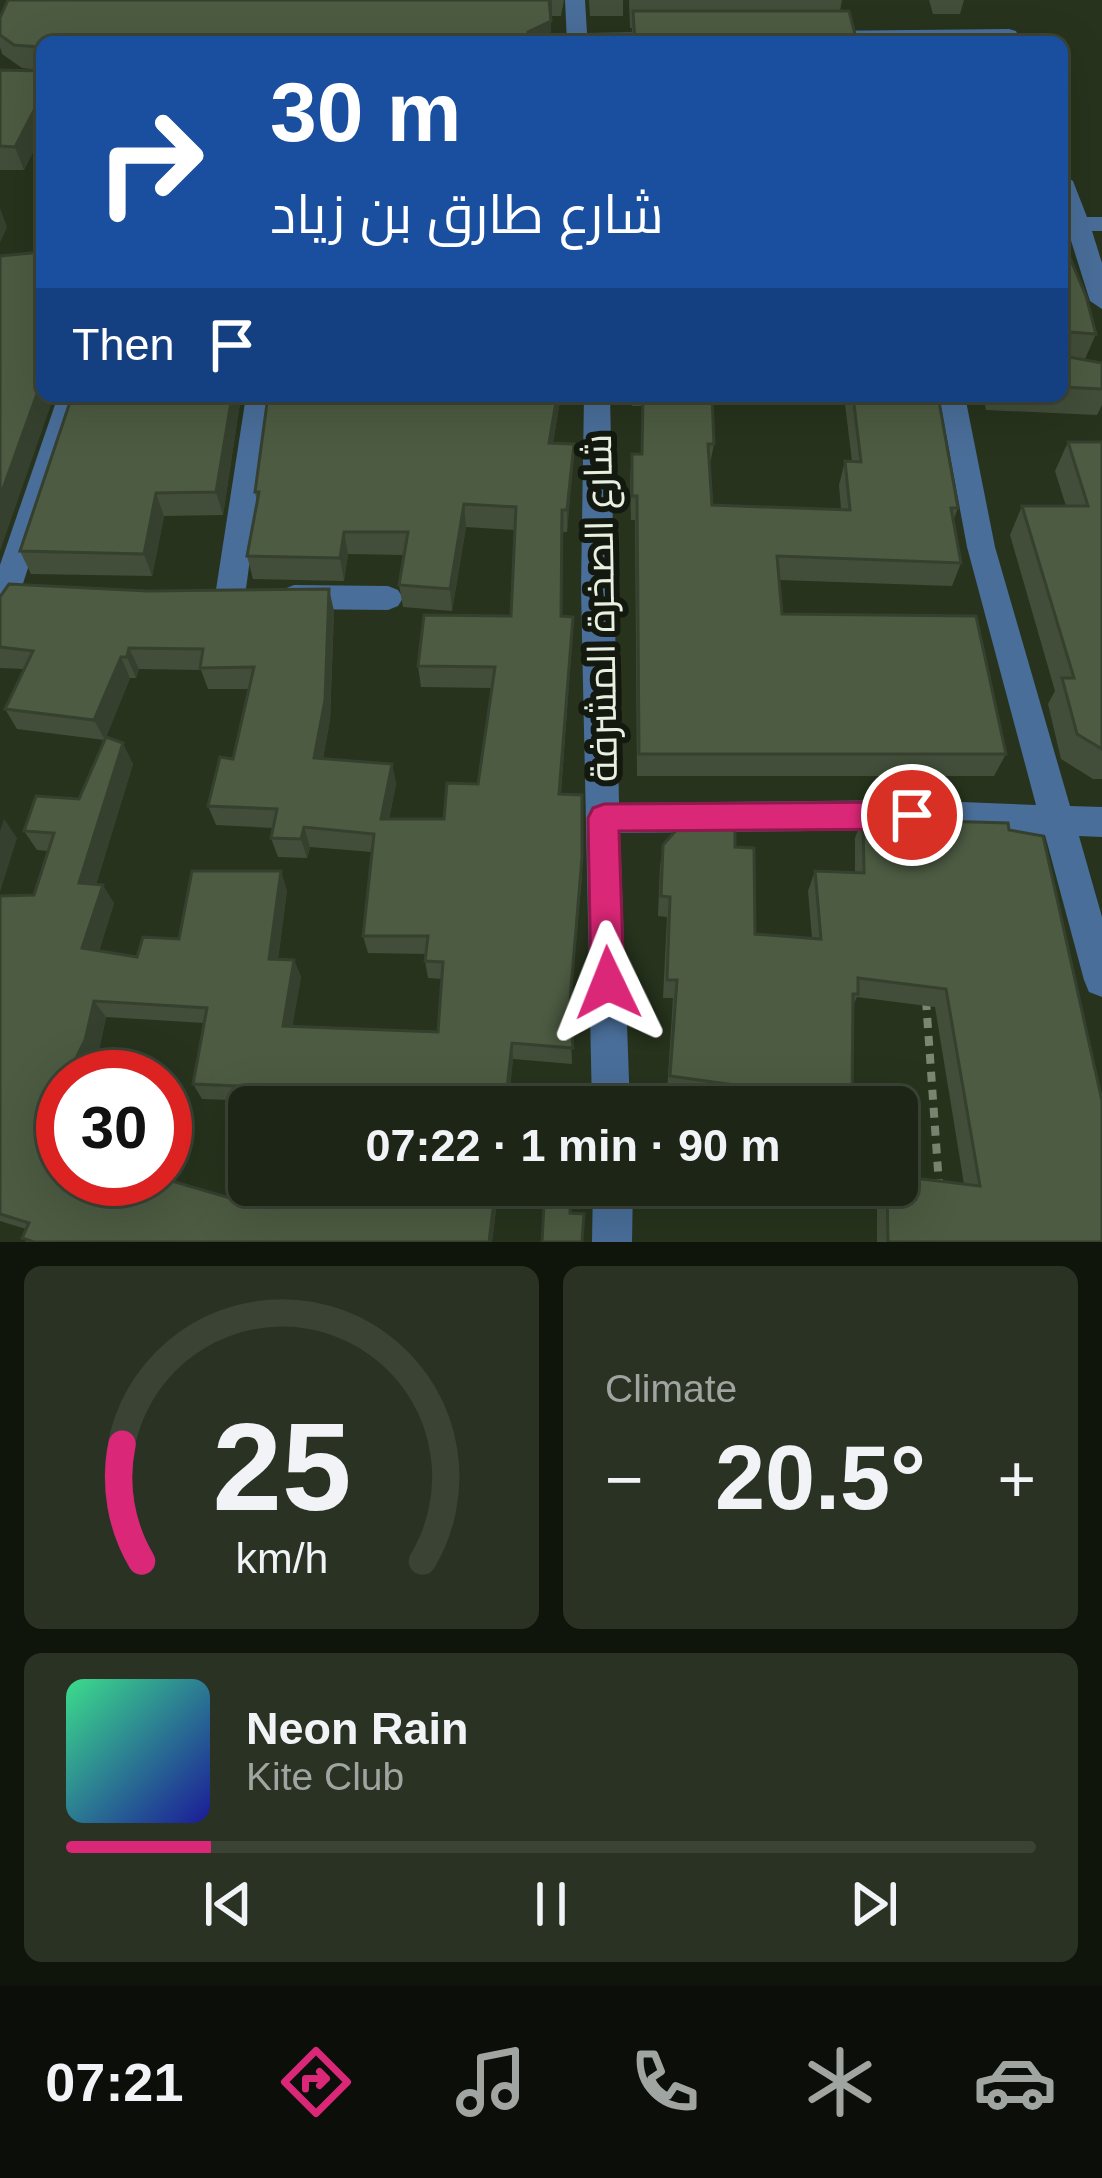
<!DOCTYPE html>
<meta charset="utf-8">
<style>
body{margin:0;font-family:Helvetica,Cairo,sans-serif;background:#2a3223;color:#f1f3f6;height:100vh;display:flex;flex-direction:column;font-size:45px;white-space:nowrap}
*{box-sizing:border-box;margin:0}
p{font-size:39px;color:#a0a5a1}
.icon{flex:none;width:66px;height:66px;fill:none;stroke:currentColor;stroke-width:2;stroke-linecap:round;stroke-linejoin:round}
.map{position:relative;height:1242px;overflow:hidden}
.panel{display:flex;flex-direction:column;gap:24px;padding:24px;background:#10150c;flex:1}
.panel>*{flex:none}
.guide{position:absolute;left:36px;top:36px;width:1032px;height:366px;border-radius:18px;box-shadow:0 12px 48px #0002,0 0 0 3px #3b4335;background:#1a4fa0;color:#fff;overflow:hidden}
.speed{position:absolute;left:36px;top:1050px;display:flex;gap:24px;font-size:60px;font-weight:700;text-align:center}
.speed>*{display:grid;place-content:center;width:156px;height:156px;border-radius:50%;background:#1d2616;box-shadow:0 12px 48px #0002,0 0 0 3px #3b4335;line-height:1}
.speed .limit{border:18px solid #d22;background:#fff;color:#111}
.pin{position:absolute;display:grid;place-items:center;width:102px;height:102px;color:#fff;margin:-51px;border:6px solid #fff;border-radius:50%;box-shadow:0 3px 12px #0007}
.me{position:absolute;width:132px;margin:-66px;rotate:358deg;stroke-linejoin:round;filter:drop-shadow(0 0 9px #0008)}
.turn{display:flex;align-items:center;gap:42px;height:252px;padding:0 36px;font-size:54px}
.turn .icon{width:156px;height:156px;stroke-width:2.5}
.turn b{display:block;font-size:84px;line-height:102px}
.then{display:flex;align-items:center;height:114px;padding:0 36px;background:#0003;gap:24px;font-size:45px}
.big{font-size:90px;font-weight:600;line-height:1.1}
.panel .card{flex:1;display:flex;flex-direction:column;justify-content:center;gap:18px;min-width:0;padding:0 42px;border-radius:18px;background:#2a3223}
.panel .dial{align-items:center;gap:0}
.dial svg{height:312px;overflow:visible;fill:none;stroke:#3b4335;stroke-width:7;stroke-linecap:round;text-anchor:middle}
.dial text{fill:#f1f3f6;stroke:none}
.song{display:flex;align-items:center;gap:36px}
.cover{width:144px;height:144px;border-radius:18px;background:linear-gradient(135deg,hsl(150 70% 55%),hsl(240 70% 35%))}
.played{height:12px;border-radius:6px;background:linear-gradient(90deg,#db2777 15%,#3b4335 15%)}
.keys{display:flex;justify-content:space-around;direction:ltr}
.heat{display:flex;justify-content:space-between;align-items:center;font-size:66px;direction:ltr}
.panel .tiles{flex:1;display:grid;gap:24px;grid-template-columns:1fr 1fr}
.card:last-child{grid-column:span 2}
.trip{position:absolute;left:228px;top:1086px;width:690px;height:120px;border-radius:18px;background:#1d2616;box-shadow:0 12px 48px #0002,0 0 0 3px #3b4335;font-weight:600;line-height:120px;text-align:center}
.dock{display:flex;height:192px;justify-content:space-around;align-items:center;background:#0c0f09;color:#a0a5a1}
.dock .icon{width:84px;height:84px}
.dock .on{color:#db2777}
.dock b{font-size:54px;color:#f1f3f6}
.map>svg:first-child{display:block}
</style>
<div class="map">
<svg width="1102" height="1242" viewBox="0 0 1102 1242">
<rect width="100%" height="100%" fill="#27331d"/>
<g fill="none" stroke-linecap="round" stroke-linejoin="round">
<polyline stroke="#7b8673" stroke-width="8" stroke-dasharray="10 8" stroke-linecap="butt" points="926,1000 939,1185"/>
<g fill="#496e99" fill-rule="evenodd">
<polygon points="565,0 585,0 587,33 673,32 683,38 680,42 567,42"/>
<polygon points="1009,29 1016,31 1021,42 813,42 807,37 817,31"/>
<polygon points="1062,174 1073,181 1087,217 1102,217 1102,231 1092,231 1102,263 1102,309 1090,301 1062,212"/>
<polygon points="58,396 84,396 15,608 11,616 0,620 0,565"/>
<polygon points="246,396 272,396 245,596 240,604 220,604 215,596"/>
<polygon points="584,396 610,396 619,803 912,800 1036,805 967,547 939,396 965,396 995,547 1070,806 1102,807 1102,837 1079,836 1102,917 1102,997 1089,992 1084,980 1045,835 912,830 620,833 630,1107 592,1107 581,589"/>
<polygon points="294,585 388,586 398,590 403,598 398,606 388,610 294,609 284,605 279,597 284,589"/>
<polygon points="593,1185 633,1185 632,1242 592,1242"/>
</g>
</g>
<g fill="#424e39" fill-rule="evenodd">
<polygon points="8,0 564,0 561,16 552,16 551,18 551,42 42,42 42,134 24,170 0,170 0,70 41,71 40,70 22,68 2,54 0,47 0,18"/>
<polygon points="589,0 623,0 623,16 590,16"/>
<polygon points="629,0 842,0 840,11 857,42 631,42 632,28 630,28"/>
<polygon points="929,0 964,0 960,14 933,14"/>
<polygon points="1062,239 1096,334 1085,359 1102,363 1102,405 1097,415 986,410 983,396 1062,396"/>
<polygon points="241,396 223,515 164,516 152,576 31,574 20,551"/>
<path d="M268,396h300v5h-8l-7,42 21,1 -7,88h-5l-1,84 11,23 -11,155 21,82 -12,131 2,57 -59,-5 -5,48h-250l1,-6 -57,-2 -9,-15 11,-61 -98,-6 -8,38 -11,22h-24v102l170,20 16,-14h250l-7,57h-465l-5,-4 4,-9 -26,-8v-325l34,-1 14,-44 -11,-1 -13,-19 55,-32 25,-59 -87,-11 -12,-20 19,-40 -24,-1v-71l334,14 -4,109 -7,38 69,6 4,20 -7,35h55l34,-35 14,-96 -71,-1 -3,-21 93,-50 4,-86 -49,-3 -14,84 -49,-4 -4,-22 5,-30 -56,-1 -4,27 -91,-2 -6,-23 10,-54 -2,-10zM139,669l62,1 7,19h41l-16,70 -25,47 8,19 57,3 -2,10 7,19 29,1 3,-11 62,5 -9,84 5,17 58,1 -1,7 3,17 14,1 -4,53 -146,-6 9,-49 -7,-17 -16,-1 9,-69 -150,67 -38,-6 15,-48 -18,-19 37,-120 -27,-27 24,-59h6z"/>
<polygon points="631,396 712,396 714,444 709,469 712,505 841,509 839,485 845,461 852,461 844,396 938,396 958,508 953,521 961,563 952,586 779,580 782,614 1006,754 994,776 637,776 635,520 631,520 630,478 632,454 641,454 642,406 632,406"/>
<polygon points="1068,442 1102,442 1102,779 1093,779 1061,759 1048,704 1055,691 1010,535 1022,506 1066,506 1055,471"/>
<polygon points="863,817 937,826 939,821 1102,1242 877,1242 877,1188 879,1185 964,1184 935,1007 857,997 853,1006 852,1101 848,1107 775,1107 667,1092 673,998 663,998 667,917 658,916 660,866 663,845 735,847 755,934 812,938 808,891 815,871 855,872 855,838"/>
</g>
<g fill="#36402e">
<polygon points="552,0 552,16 550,22 551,21 551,42 528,42 528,32 549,1"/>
<polygon points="42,95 42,134 24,170 15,147"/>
<polygon points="0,208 7,227 0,243"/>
<polygon points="42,380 42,396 54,396 0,551 0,497"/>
<polygon points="232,396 241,396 223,515 216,492"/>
<polygon points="557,396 560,396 560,401 549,466 549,443"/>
<polygon points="574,444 573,467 567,532 567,510"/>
<polygon points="156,493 164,516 152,576 144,554"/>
<polygon points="464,504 466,527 452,611 450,589"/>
<polygon points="344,532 348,554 344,581 340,558"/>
<polygon points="329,589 334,611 330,720 319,778 314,758"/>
<polygon points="573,617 572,639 559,814 559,794"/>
<polygon points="129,648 139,669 136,678 127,657"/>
<polygon points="121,657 130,678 105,740 94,720"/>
<polygon points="123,743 133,764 91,902 79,883"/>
<polygon points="392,764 396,784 385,838 381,819"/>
<polygon points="4,819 17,838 0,892 0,831"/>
<polygon points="304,827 310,847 307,858 301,839"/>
<polygon points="281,871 287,890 276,976 269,959"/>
<polygon points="103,885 114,903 94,966 82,948"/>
<polygon points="294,960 301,977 290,1041 283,1026"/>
<polygon points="94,1001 106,1017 98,1055 87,1077 67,1077"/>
<polygon points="512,1043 513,1059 508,1107 505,1107"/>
<polygon points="496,1185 499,1185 492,1242 489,1242"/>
</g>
<g fill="#4d5b42" stroke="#36402e" stroke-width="3">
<polygon points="8,0 549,0 551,21 528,32 529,42 42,42 42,67 38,64 38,47 14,45 0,35 0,18"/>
<polygon points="633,11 849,11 857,42 635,42"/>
<polygon points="0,70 42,71 42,95 15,147 0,146"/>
<polygon points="1062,239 1086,296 1096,334 1070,332 1069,357 1102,363 1102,389 1062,387"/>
<polygon points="42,252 42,380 0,497 0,256"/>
<polygon points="72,396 232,396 216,492 156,493 144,554 20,551"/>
<polygon points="268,396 557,396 549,443 574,444 567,510 562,510 561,616 573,617 559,794 582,795 582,857 570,1001 573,1048 512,1043 505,1107 258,1107 263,1087 193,1084 207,1008 94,1001 85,1040 67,1077 63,1077 63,1179 165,1179 233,1199 249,1139 249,1185 496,1185 489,1242 34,1242 22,1238 29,1223 0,1214 0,896 34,895 54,833 24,831 36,796 79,799 106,737 123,743 79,883 103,885 82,948 137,957 143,937 179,939 192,871 281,871 269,959 294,960 283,1026 438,1032 443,962 425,961 428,936 363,936 374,834 304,827 301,839 271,838 277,809 208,806 220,757 233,759 254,667 200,668 203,649 129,648 127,657 121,657 94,720 5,709 33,651 0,647 0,597 9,584 148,591 329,589 325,700 314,758 392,764 381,819 444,819 447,783 478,784 495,667 418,666 424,615 511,616 516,507 464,504 450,589 399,585 408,532 344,532 340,558 247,556 259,492 255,492"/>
<polygon points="643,396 712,396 714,444 708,444 712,505 850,510 845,461 861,462 853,396 938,396 958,508 951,508 961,563 777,556 782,614 976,616 1006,754 639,754 637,496 632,496 632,454 642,454"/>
<polygon points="1068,442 1102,442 1102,749 1077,734 1062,678 1074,678 1022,506 1088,506"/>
<polygon points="863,817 940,826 939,821 1008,823 1009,830 1043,836 1102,1101 1102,1242 888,1242 887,1185 897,1185 897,1176 980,1186 946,989 858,978 858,994 853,994 852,1101 670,1076 677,980 667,980 670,897 661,896 663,845 680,826 735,830 735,847 754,848 755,934 821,939 815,871 864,873"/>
<polygon points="897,1127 903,1128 904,1160 897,1159"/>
<polygon points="545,1185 570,1185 570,1213 584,1214 582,1242 542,1242"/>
</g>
<polygon fill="#db2777" stroke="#8e194d" stroke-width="3" points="912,802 922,806 927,815 922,825 912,829 619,831 624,983 619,994 608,999 596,994 591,983 588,818 593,808 604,804"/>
<g text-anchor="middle" stroke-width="12" stroke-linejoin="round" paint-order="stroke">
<g font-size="39" fill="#e7f0e1" stroke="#14190f">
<text transform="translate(600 608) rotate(-91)" y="14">شارع الصخرة المشرفة</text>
</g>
</g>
</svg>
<div class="speed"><div class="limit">30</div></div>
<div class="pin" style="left:912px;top:815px;background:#d93025"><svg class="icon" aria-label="arrive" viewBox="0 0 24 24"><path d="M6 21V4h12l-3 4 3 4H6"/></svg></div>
<svg class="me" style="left:608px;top:983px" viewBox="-20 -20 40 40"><path d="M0-17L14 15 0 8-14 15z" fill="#db2777" stroke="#fff" stroke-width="4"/></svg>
<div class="trip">07:22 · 1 min · 90 m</div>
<div class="guide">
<div class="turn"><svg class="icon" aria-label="right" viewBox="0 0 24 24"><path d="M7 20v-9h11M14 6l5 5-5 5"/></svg><div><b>30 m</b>شارع طارق بن زياد</div></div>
<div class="then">Then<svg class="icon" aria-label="arrive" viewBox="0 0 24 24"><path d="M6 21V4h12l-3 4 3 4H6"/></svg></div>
</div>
</div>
<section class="panel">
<div class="tiles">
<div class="card dial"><svg viewBox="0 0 100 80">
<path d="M14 69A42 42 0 1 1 86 69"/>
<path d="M14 69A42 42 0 0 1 9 39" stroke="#db2777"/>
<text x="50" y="56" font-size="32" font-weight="700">25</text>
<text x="50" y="72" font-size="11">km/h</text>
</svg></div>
<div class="card"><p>Climate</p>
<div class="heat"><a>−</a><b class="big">20.5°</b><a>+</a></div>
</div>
<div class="card">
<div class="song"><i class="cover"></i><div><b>Neon Rain</b><p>Kite Club</p></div></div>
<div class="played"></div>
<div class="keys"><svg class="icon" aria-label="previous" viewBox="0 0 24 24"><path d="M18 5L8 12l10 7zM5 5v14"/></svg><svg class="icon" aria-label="pause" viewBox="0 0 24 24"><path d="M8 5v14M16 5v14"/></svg><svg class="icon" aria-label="next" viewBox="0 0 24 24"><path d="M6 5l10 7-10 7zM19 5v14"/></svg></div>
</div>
</div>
</section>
<nav class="dock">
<b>07:21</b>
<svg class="icon on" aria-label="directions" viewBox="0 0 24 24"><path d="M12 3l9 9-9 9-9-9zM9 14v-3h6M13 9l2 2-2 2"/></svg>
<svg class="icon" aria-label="music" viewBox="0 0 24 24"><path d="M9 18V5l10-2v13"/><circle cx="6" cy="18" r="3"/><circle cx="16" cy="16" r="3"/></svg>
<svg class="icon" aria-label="phone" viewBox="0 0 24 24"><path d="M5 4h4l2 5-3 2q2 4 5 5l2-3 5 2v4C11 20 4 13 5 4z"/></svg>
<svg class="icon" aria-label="climate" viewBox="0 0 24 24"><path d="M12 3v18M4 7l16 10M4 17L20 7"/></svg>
<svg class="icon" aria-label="car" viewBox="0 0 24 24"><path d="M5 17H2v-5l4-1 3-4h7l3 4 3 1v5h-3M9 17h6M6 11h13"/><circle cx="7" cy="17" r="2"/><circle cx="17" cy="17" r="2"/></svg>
</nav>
